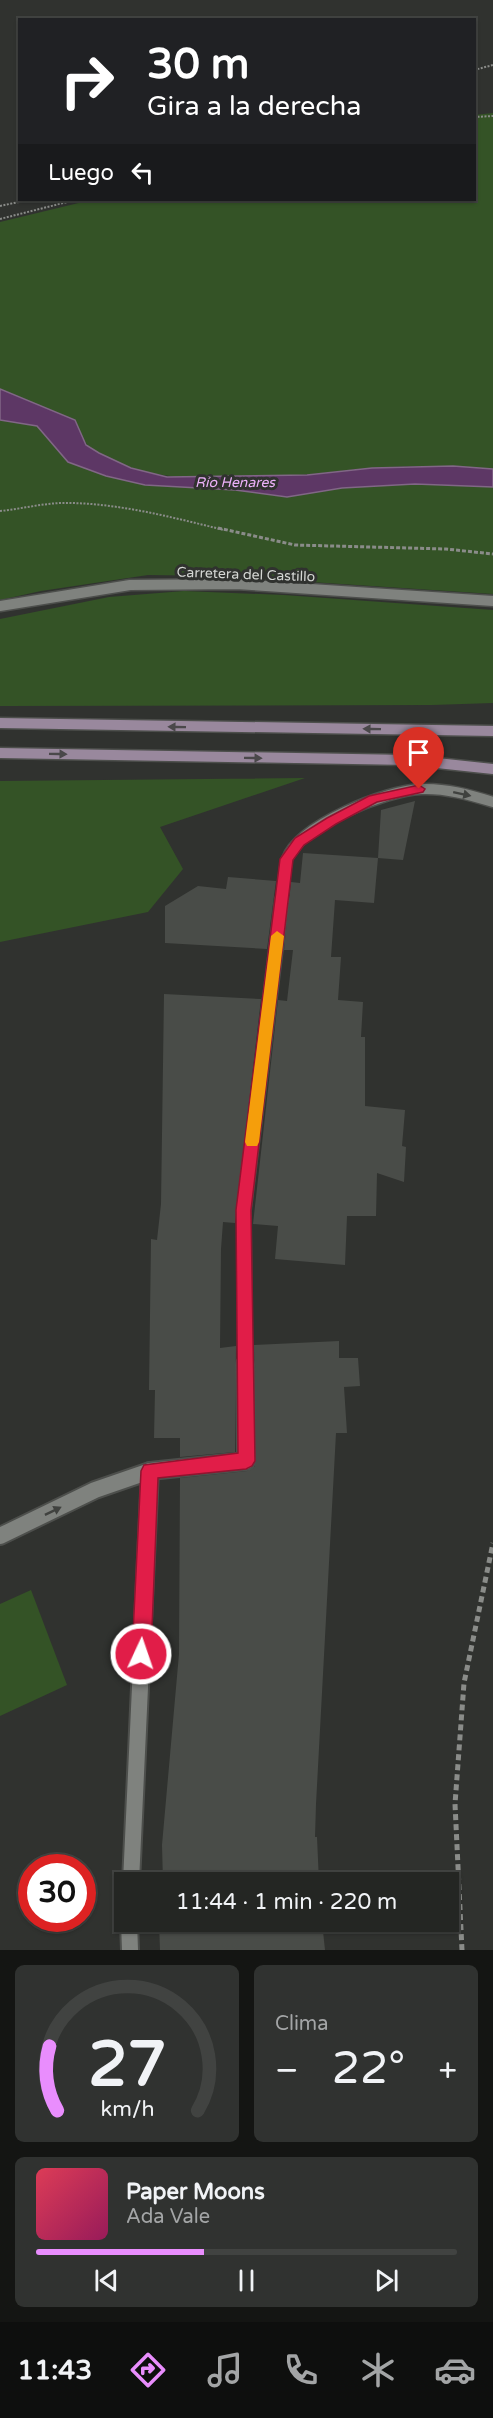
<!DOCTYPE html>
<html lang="es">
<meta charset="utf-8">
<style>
body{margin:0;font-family:"Varela Round",sans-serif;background:#303230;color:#f1f3f6;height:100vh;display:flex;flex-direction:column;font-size:22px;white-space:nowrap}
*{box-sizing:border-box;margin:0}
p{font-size:20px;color:#a3a5a6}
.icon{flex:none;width:33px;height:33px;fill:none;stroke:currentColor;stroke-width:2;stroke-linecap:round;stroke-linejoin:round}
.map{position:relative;height:1950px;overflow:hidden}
.panel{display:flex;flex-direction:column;gap:15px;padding:15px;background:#141513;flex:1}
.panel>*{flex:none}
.guide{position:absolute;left:18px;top:18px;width:458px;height:183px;border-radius:0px;box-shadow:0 2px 4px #0004,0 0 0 2px #414341;background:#202124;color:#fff;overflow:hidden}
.speed{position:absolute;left:18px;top:1854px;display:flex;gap:12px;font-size:30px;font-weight:700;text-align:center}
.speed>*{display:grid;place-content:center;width:78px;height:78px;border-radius:50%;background:#242623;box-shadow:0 2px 4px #0004,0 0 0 2px #414341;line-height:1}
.speed .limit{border:9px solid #d22;background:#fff;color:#111}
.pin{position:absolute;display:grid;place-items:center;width:51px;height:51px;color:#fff;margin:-62px -26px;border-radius:50% 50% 50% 0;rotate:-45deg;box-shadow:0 0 6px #0007}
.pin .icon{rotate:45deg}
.me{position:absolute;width:66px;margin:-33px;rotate:3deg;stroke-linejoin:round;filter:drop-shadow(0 0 4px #0008)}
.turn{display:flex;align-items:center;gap:21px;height:126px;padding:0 30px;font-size:27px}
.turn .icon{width:78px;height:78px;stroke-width:2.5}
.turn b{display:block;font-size:42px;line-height:51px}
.then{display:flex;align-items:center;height:57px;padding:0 30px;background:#0003;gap:12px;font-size:22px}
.big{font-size:45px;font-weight:600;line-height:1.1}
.panel .card{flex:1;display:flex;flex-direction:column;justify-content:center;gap:9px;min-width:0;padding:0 21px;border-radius:9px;background:#303230}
.panel .dial{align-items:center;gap:0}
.dial svg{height:156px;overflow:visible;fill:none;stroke:#414341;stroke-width:7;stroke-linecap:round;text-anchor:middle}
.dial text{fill:#f1f3f6;stroke:none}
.song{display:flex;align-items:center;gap:18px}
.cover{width:72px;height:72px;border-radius:9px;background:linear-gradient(135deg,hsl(350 70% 55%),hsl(330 70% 35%))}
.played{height:6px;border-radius:3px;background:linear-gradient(90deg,#e98dfd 40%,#414341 40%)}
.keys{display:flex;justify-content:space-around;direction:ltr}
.heat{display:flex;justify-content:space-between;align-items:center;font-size:33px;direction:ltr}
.panel .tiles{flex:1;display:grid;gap:15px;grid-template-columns:1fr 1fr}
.card:last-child{grid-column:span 2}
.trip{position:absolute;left:114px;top:1872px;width:345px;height:60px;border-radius:0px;background:#242623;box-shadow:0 2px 4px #0004,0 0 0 2px #414341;font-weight:600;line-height:60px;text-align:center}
.menu{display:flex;height:96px;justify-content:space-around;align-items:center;background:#0e0f0e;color:#a3a5a6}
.menu .icon{width:42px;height:42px}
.menu .active{color:#e98dfd}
.menu b{font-size:27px;color:#f1f3f6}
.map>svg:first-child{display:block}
</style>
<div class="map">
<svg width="493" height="1950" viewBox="0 0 493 1950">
<rect width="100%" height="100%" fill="#30322f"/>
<g fill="#345326">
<path d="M493,113v356c-41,-3 -83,-4 -123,-1 -72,7 -167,20 -237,1 -13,-4 -40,-14 -47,-26 -4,-5 -4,-11 -9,-15 -24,-18 -49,-28 -77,-39v-167l91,-22h383v-85z"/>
<polygon points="0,420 37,426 68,462 106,476 145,485 235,490 287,497 342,488 415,484 493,487 493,594 221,576 148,575 41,591 0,600"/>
<polygon points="184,591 284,595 493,610 493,703 432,705 0,706 0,619 109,597"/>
<polygon points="305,778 160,827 183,869 148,912 0,942 0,781"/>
<polygon points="31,1590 67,1685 0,1716 0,1604"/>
</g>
<polygon fill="#5d3765" stroke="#816786" stroke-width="1.5" points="0,389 75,420 86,445 99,453 131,468 167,477 307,475 372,468 453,466 493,469 493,487 415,484 342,488 287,497 235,490 145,485 106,476 68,462 37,426 0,420"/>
<g fill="#494c48">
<polygon points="415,801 403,860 378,858 381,810"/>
<polygon points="303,853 378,858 374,903 335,900 331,957 341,957 338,1000 363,1002 361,1037 365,1037 365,1106 405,1110 402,1146 406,1147 404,1182 377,1173 376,1216 347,1216 345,1265 275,1259 278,1226 253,1224 278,1000 287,1001 293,950 284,950 291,882 300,883"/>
<polygon points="228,877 276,881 267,949 165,943 165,906 198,886 226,889"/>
<polygon points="164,994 261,999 235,1223 223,1222 221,1249 220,1348 236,1346 235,1452 180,1457 180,1438 154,1438 155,1390 149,1390 151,1239 157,1240 161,1204"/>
<polygon points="339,1341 339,1358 358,1358 360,1386 344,1387 347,1433 336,1433 316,1804 315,1837 317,1837 319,1882 163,1882 162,1845 179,1654 180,1478 247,1471 255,1466 254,1345"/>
<polygon points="159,1922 322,1922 325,1950 160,1950"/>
</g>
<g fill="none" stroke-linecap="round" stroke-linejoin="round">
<defs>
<g id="minor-far2">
<polyline points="0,606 130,585 236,584 493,601"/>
<path d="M282,900c2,-12 1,-29 5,-41 12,-34 100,-69 134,-70 25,-1 49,6 72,13"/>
</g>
<polyline id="minor-far1" points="245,1366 244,1210 282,899"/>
<g id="minor">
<polyline points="0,1536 95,1490 150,1471 246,1461 245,1364"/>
<polyline points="131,1882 150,1471"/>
<polyline points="129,1922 130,1950"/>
</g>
<g id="secondary">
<polyline points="0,723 493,731"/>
<polyline points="0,753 409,760 493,769"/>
</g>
</defs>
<use href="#minor-far2" stroke="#4d4f4c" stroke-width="13"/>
<use href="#minor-far1" stroke="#4d4f4c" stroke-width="16"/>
<use href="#minor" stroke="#4d4f4c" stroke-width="20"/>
<use href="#secondary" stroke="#4d4f4c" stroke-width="13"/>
<g stroke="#8a8c89" stroke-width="2" stroke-dasharray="2 1.5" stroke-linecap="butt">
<polyline points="474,70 493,65"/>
<polyline points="474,117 493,116"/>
<polyline points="0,206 28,200"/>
<polyline points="0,219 75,200"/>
<path d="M0,511c20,-2 40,-7 60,-8 55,-1 111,14 164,27"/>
</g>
<polyline stroke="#8a8c89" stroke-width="3" stroke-dasharray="4 2" stroke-linecap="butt" points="218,528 295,545 446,549 493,554"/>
<polyline stroke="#8a8c89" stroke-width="5" stroke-dasharray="6 4" stroke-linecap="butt" points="462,1950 455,1804 464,1683 493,1543"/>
<use href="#minor-far2" stroke="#7f827e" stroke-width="10"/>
<use href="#minor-far1" stroke="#7f827e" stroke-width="13"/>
<use href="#minor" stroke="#7f827e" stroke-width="16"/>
<use href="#secondary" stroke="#99889d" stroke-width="10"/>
</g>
<defs><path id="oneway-solid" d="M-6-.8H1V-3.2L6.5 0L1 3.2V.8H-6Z" transform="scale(1.5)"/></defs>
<g fill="#4a484a">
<use href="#oneway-solid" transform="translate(177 727) rotate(-179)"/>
<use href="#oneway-solid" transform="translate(372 729) rotate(-179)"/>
<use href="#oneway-solid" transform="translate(58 754) rotate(1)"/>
<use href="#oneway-solid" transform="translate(253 758) rotate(1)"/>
</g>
<g fill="#40423f">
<use href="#oneway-solid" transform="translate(462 794) rotate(12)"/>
<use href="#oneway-solid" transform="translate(53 1511) rotate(-26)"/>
</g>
<polygon fill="#e11d48" stroke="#92132f" stroke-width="1.5" points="419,785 425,789 423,792 377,802 336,824 304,845 293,860 251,1210 255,1461 252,1466 246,1469 158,1478 151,1654 148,1660 141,1663 135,1660 132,1654 141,1471 144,1465 238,1453 236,1210 280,859 295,838 327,818 369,796"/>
<polygon fill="#f59e0b" points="277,931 284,936 259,1142 257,1146 247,1146 245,1142 271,936"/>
<g text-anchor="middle" stroke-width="6" stroke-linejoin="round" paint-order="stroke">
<g font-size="14" font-style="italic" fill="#ecb1f9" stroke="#30322f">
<text x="235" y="487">Río Henares</text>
</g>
<g font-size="14" fill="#d5d7d4" stroke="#30322f">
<text transform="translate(246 574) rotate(2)" y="5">Carretera del Castillo</text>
</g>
</g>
</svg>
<div class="speed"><div class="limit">30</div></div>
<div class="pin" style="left:419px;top:789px;background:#d93025"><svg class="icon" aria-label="arrive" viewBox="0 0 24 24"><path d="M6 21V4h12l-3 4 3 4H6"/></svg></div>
<svg class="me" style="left:141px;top:1654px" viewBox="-20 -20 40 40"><circle r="17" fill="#e11d48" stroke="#fff" stroke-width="3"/><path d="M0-11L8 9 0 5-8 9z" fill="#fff"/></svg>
<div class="trip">11:44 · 1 min · 220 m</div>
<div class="guide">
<div class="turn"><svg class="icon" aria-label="right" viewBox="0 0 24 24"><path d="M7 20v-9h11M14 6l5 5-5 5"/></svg><div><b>30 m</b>Gira a la derecha</div></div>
<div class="then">Luego<svg class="icon" aria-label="left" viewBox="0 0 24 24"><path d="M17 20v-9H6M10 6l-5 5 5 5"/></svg></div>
</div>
</div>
<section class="panel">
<div class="tiles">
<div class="card dial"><svg viewBox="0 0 100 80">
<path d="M14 69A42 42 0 1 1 86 69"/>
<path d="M14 69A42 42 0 0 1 10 36" stroke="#e98dfd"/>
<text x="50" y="56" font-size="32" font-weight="700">27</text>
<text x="50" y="72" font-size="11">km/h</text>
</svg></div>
<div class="card"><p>Clima</p>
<div class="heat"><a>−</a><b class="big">22°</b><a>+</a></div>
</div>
<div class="card">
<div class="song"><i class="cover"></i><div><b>Paper Moons</b><p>Ada Vale</p></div></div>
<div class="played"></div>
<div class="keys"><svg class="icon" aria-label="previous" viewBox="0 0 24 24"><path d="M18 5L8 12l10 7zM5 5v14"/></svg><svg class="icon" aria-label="pause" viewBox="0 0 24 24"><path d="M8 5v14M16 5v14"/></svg><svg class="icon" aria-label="next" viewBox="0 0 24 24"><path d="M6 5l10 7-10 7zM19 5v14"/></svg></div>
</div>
</div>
</section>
<nav class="menu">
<b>11:43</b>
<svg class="icon active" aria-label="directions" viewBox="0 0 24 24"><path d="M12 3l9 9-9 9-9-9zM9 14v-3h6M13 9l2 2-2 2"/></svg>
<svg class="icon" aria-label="music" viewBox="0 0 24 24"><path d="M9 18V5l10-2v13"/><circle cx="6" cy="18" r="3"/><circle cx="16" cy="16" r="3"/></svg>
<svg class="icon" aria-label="phone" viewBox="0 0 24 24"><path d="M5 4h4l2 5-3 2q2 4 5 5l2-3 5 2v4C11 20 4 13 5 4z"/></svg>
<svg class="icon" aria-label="climate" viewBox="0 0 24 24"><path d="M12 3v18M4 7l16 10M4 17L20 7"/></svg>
<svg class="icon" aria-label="car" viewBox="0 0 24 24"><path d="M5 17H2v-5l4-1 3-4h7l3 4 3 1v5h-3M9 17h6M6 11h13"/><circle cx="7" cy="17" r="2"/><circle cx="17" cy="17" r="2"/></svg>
</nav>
